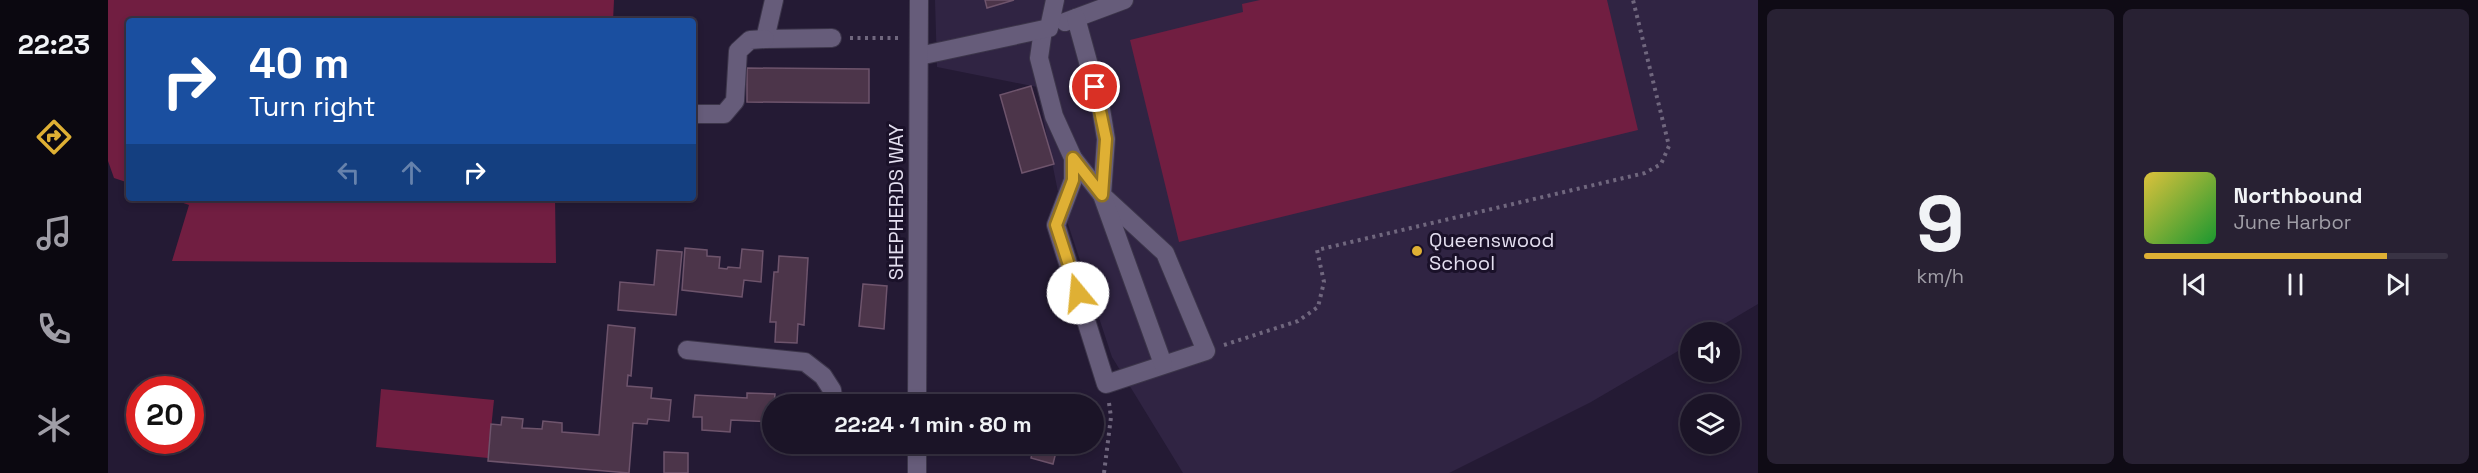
<!DOCTYPE html>
<meta charset="utf-8">
<style>
body{margin:0;font-family:"Space Grotesk",sans-serif;background:#282133;color:#f1f3f6;height:100vh;display:flex;flex-direction:column;font-size:22px;white-space:nowrap}
*{box-sizing:border-box;margin:0}
p{font-size:20px;color:#a09ea7}
.icon{flex:none;width:33px;height:33px;fill:none;stroke:currentColor;stroke-width:2;stroke-linecap:round;stroke-linejoin:round}
.map{position:relative;flex:1;overflow:hidden}
.drawer{display:flex;flex-direction:column;gap:9px;padding:9px;background:#0f0b15;width:720px}
.drawer>*{flex:none}
.guide{position:absolute;left:18px;top:18px;width:570px;height:183px;border-radius:6px;box-shadow:0 3px 9px #0003,0 0 0 2px #393344;background:#1a4fa0;color:#fff;overflow:hidden}
.fabs{position:absolute;left:1572px;top:322px;display:grid;gap:12px}
.fabs a{display:grid;place-items:center;width:60px;height:60px;border-radius:50%;background:#1b1427;box-shadow:0 3px 9px #0003,0 0 0 2px #393344;font-size:30px}
.speed{position:absolute;left:18px;top:376px;display:flex;gap:12px;font-size:30px;font-weight:700;text-align:center}
.speed>*{display:grid;place-content:center;width:78px;height:78px;border-radius:50%;background:#1b1427;box-shadow:0 3px 9px #0003,0 0 0 2px #393344;line-height:1}
.speed .limit{border:9px solid #d22;background:#fff;color:#111}
.pin{position:absolute;display:grid;place-items:center;width:51px;height:51px;color:#fff;margin:-26px;border:3px solid #fff;border-radius:50%;box-shadow:0 2px 6px #0007}
.me{position:absolute;width:66px;margin:-33px;rotate:343deg;stroke-linejoin:round;filter:drop-shadow(0 0 4px #0008)}
.turn{display:flex;align-items:center;gap:21px;height:126px;padding:0 24px;font-size:27px}
.turn .icon{width:78px;height:78px;stroke-width:2.5}
.turn b{display:block;font-size:42px;line-height:51px}
.lanes{display:flex;align-items:center;height:57px;padding:0 24px;background:#0003;justify-content:center;gap:30px;direction:ltr}
.lanes .off{opacity:.35}
.drawer .card{flex:1;display:flex;flex-direction:column;justify-content:center;gap:9px;min-width:0;padding:0 21px;border-radius:9px;background:#282133}
.drawer .dial{align-items:center;gap:0}
.dial b{font-size:78px;line-height:1}
.song{display:flex;align-items:center;gap:18px}
.cover{width:72px;height:72px;border-radius:9px;background:linear-gradient(135deg,hsl(50 70% 55%),hsl(130 70% 35%))}
.played{height:6px;border-radius:3px;background:linear-gradient(90deg,#dfb034 80%,#393344 80%)}
.keys{display:flex;justify-content:space-around;direction:ltr}
.drawer .tiles{flex:1;display:grid;gap:9px;grid-template-columns:repeat(2,1fr)}
.trip{position:absolute;left:654px;top:394px;width:342px;height:60px;border-radius:30px;background:#1b1427;box-shadow:0 3px 9px #0003,0 0 0 2px #393344;font-weight:700;line-height:60px;text-align:center}
main{display:flex;flex:1;min-height:0}
.dock{display:flex;flex-direction:column;width:108px;justify-content:space-around;align-items:center;background:#0b0810;color:#a09ea7}
.dock .icon{width:42px;height:42px}
.dock .current{color:#dfb034}
.dock b{font-size:27px;color:#f1f3f6}
.map>svg:first-child{display:block}
</style>
<main>
<nav class="dock">
<b>22:23</b>
<svg class="icon current" aria-label="directions" viewBox="0 0 24 24"><path d="M12 3l9 9-9 9-9-9zM9 14v-3h6M13 9l2 2-2 2"/></svg>
<svg class="icon" aria-label="music" viewBox="0 0 24 24"><path d="M9 18V5l10-2v13"/><circle cx="6" cy="18" r="3"/><circle cx="16" cy="16" r="3"/></svg>
<svg class="icon" aria-label="phone" viewBox="0 0 24 24"><path d="M5 4h4l2 5-3 2q2 4 5 5l2-3 5 2v4C11 20 4 13 5 4z"/></svg>
<svg class="icon" aria-label="climate" viewBox="0 0 24 24"><path d="M12 3v18M4 7l16 10M4 17L20 7"/></svg>
</nav>
<div class="map">
<svg width="1650" height="473" viewBox="0 0 1650 473">
<rect width="100%" height="100%" fill="#241a34"/>
<polygon fill="#302443" points="827,0 1650,0 1650,304 1601,333 1582,333 1582,344 1483,402 1341,473 1075,473 1004,357 951,197 929,87 829,67"/>
<g fill="#711e41">
<polygon points="0,0 506,0 505,21 21,21 21,183 6,178 0,161"/>
<polygon points="1152,0 1499,0 1530,130 1071,242 1022,40 1135,12 1134,4"/>
<polygon points="61,198 447,198 448,263 64,261 81,205"/>
<polygon points="273,389 386,400 380,458 268,447"/>
</g>
<g fill="#4c354a" stroke="#6e546c" stroke-width="1.5">
<polygon points="877,0 906,0 879,8"/>
<polygon points="639,68 761,69 761,103 639,102"/>
<polygon points="923,86 946,164 914,173 892,95"/>
<polygon points="577,248 599,250 599,256 612,257 611,268 619,269 620,267 632,268 634,249 655,251 653,282 636,280 634,297 574,290"/>
<polygon points="549,250 574,252 568,315 510,310 512,282 546,285"/>
<polygon points="671,256 700,258 696,325 690,324 689,343 667,342 668,322 662,322 666,272 670,272"/>
<polygon points="755,284 779,286 776,329 751,326"/>
<polygon points="500,325 527,328 523,376 520,375 519,386 544,388 543,398 563,400 561,421 540,419 539,424 525,423 521,473 380,461 383,424 393,425 394,417 415,419 414,428 434,429 435,421 454,423 454,432 491,435"/>
<polygon points="639,393 667,394 664,422 623,420 622,432 594,430 594,417 585,417 587,395 639,398"/>
<polygon points="926,444 950,444 945,464 923,458"/>
<polygon points="556,452 580,453 580,473 556,473"/>
</g>
<g fill="none" stroke-linecap="round" stroke-linejoin="round">
<defs>
<g id="minor">
<polyline points="666,0 657,39 724,38"/>
<polyline points="957,22 1016,0"/>
<polyline points="935,30 931,58 946,116 965,158 965,180 948,225 998,384 1098,351 1057,253 994,195 998,139 993,109 968,18"/>
<polyline points="811,56 941,28 947,0"/>
<polyline points="585,114 616,114 627,101 630,51 642,40 657,39"/>
<polyline points="965,158 994,195 1055,364"/>
<polyline points="579,350 697,362 715,376 724,390 726,405"/>
<polyline points="809,405 811,0"/>
<polyline points="809,444 809,473"/>
</g>
</defs>
<use href="#minor" stroke="#3c354a" stroke-width="20"/>
<g stroke="#70677e" stroke-width="4" stroke-dasharray="3 4.5" stroke-linecap="butt">
<polyline points="742,38 792,38"/>
<polyline points="1116,345 1190,321 1210,307 1216,282 1209,250 1537,173 1553,164 1561,146 1525,0"/>
<polyline points="996,473 1003,417 1001,403"/>
</g>
<use href="#minor" stroke="#665c7a" stroke-width="18"/>
</g>
<g fill="none" stroke-linecap="round" stroke-linejoin="round">
<defs>
<polyline id="route" points="970,293 948,225 965,180 965,158 994,195 998,139 987,87"/>
</defs>
<use href="#route" stroke="#917222" stroke-width="15"/>
<use href="#route" stroke="#dfb034" stroke-width="10"/>
</g>
<circle fill="#dfb034" stroke="#1a1129" stroke-width="2" cx="1309" cy="251" r="6"/>
<g text-anchor="middle" stroke-width="6" stroke-linejoin="round" paint-order="stroke">
<g font-size="20" fill="#e4dff0" stroke="#1a1129">
<text transform="translate(788 202) rotate(-90)" y="7">SHEPHERDS WAY</text>
</g>
<g font-size="20" fill="#e4dff0" stroke="#1a1129" text-anchor="start">
<text x="1321" y="247">Queenswood<tspan x="1321" dy="23">School</tspan></text>
</g>
</g>
</svg>
<div class="fabs">
<a><svg class="icon" aria-label="sound" viewBox="0 0 24 24"><path d="M4 9h4l5-4v14l-5-4H4zM17 9q2 3 0 6"/></svg></a>
<a><svg class="icon" aria-label="layers" viewBox="0 0 24 24"><path d="M12 4l9 5-9 5-9-5zM3 14l9 5 9-5"/></svg></a>
</div>
<div class="speed"><div class="limit">20</div></div>
<div class="pin" style="left:987px;top:87px;background:#d93025"><svg class="icon" aria-label="arrive" viewBox="0 0 24 24"><path d="M6 21V4h12l-3 4 3 4H6"/></svg></div>
<svg class="me" style="left:970px;top:293px" viewBox="-20 -20 40 40"><circle r="19" fill="#fff"/><path d="M0-13L10 11 0 6-10 11z" fill="#dfb034"/></svg>
<div class="trip">22:24 · 1 min · 80 m</div>
<div class="guide">
<div class="turn"><svg class="icon" aria-label="right" viewBox="0 0 24 24"><path d="M7 20v-9h11M14 6l5 5-5 5"/></svg><div><b>40 m</b>Turn right</div></div>
<div class="lanes"><svg class="icon off" aria-label="left" viewBox="0 0 24 24"><path d="M17 20v-9H6M10 6l-5 5 5 5"/></svg><svg class="icon off" aria-label="ahead" viewBox="0 0 24 24"><path d="M12 20V5M6 11l6-6 6 6"/></svg><svg class="icon" aria-label="right" viewBox="0 0 24 24"><path d="M7 20v-9h11M14 6l5 5-5 5"/></svg></div>
</div>
</div>
<section class="drawer">
<div class="tiles">
<div class="card dial"><b>9</b><p>km/h</p></div>
<div class="card">
<div class="song"><i class="cover"></i><div><b>Northbound</b><p>June Harbor</p></div></div>
<div class="played"></div>
<div class="keys"><svg class="icon" aria-label="previous" viewBox="0 0 24 24"><path d="M18 5L8 12l10 7zM5 5v14"/></svg><svg class="icon" aria-label="pause" viewBox="0 0 24 24"><path d="M8 5v14M16 5v14"/></svg><svg class="icon" aria-label="next" viewBox="0 0 24 24"><path d="M6 5l10 7-10 7zM19 5v14"/></svg></div>
</div>
</div>
</section>
</main>
